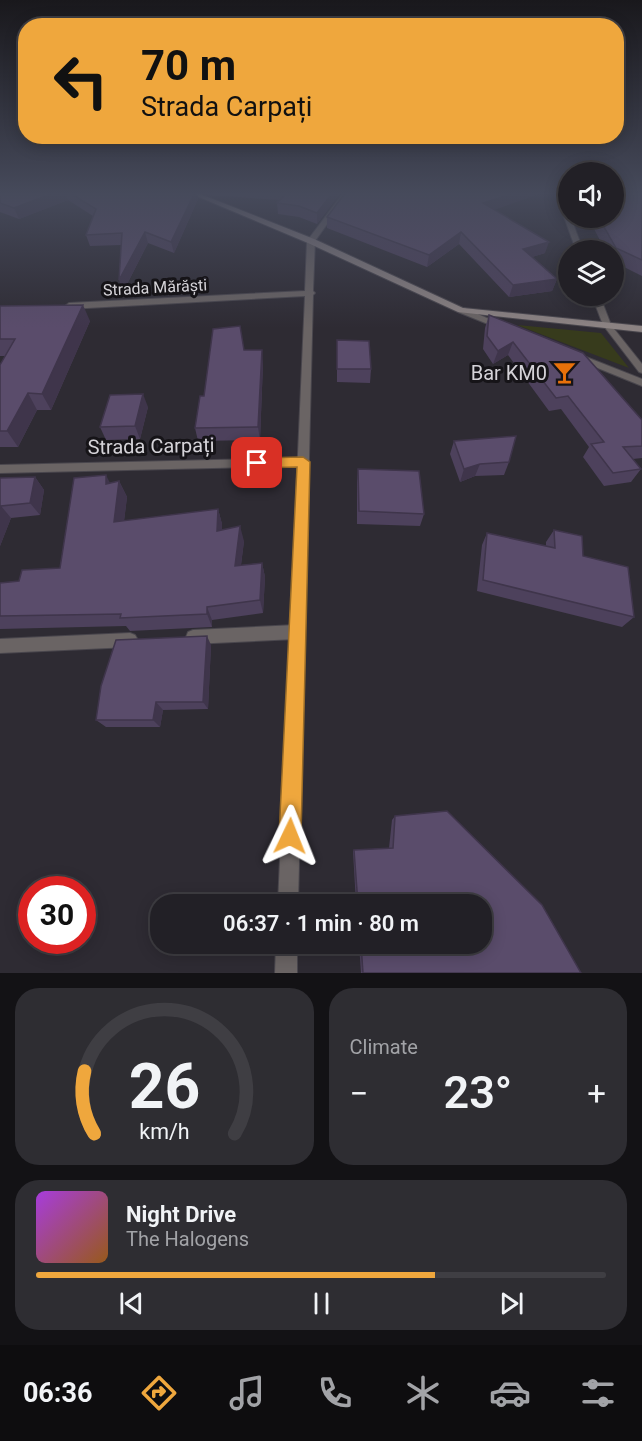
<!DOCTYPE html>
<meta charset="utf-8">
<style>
body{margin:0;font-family:Roboto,sans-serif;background:#2e2d32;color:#f1f3f6;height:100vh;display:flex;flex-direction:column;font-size:22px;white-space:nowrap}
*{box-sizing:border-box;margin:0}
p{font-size:20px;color:#a2a3a7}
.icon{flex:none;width:33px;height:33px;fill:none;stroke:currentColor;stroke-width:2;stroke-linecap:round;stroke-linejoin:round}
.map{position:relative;height:973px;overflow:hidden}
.panel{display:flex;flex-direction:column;gap:15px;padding:15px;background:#131215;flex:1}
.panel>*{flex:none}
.hud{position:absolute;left:18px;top:18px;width:606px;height:126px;border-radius:24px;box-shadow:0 3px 15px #0003,0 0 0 2px #3f3e43;background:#efa73d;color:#111;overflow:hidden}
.tools{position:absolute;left:558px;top:162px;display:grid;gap:12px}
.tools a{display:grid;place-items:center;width:66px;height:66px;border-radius:50%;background:#222026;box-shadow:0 3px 15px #0003,0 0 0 2px #3f3e43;font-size:30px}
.speed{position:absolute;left:18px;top:876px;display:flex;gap:12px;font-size:30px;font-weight:700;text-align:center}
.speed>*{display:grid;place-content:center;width:78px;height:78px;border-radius:50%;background:#222026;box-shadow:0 3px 15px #0003,0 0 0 2px #3f3e43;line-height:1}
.speed .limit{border:9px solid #d22;background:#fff;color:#111}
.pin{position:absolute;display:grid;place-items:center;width:51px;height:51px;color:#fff;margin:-26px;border-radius:12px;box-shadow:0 3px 9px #0006}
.me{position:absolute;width:66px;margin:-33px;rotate:2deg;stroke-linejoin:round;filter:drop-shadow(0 0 4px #0008)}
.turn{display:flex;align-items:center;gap:21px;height:126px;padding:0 24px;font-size:27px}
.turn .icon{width:78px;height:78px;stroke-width:2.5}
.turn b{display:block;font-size:42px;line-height:51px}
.big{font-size:45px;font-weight:600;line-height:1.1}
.panel .card{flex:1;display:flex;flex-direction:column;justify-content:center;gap:9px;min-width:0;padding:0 21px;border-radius:24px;background:#2e2d32}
.panel .dial{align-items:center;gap:0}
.dial svg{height:156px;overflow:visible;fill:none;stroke:#3f3e43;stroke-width:7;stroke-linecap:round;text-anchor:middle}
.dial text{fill:#f1f3f6;stroke:none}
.song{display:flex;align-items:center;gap:18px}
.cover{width:72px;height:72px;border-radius:9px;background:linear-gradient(135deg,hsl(280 70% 55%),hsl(30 70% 35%))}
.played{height:6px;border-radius:3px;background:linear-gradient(90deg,#efa73d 70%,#3f3e43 70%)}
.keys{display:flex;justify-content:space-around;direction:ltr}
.heat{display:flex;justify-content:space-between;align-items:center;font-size:33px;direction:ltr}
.panel .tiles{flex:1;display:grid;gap:15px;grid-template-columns:1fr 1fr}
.card:last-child{grid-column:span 2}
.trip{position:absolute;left:150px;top:894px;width:342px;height:60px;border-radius:24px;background:#222026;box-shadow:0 3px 15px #0003,0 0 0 2px #3f3e43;font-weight:600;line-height:60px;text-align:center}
.dock{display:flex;height:96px;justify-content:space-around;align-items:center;background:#0e0d0f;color:#a2a3a7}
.dock .icon{width:42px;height:42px}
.dock .on{color:#efa73d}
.dock b{font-size:27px;color:#f1f3f6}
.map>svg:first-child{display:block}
</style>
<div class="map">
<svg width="642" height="973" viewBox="0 0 642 973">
<rect width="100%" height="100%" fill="#2e2b33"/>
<polygon fill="#373b1c" points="517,325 601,333 629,368"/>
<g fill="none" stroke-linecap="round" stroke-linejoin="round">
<defs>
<g id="lane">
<polygon points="303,458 309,462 303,466 0,473 0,465"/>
<polygon points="296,625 301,627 303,632 301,637 296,639 193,644 188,642 186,637 188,632 193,630"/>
<polygon points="130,633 135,635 138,640 135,645 130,647 0,653 0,639"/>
</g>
<g id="street">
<polygon points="344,192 350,192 315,241 313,291 315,293 313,295 298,904 278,904 305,296 69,309 65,306 69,303 305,291 307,241"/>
<polygon points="555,192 561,192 568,211 568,218 571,218 583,250 576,250"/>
<polygon points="592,296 600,296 611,325 642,364 642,373 639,372 603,325"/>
<polygon points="458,308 464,308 505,326 501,329 498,328 458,312"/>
<polygon points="576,353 642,379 642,386 573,358 571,356"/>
<polygon points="276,944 297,944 297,973 275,973"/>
</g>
<polygon id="secondary" points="187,192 195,192 314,239 463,308 642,326 642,332 458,312 308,243"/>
</defs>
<use href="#lane" stroke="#49464d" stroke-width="2"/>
<use href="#street" stroke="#49464d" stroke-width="2"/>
<use href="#secondary" stroke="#49464d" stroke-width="2"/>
<use href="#lane" fill="#6a6464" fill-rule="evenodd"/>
<use href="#street" fill="#6a6464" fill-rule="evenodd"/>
<use href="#secondary" fill="#8c8383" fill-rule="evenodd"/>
</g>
<g fill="#4d415c">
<polygon points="0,192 197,192 198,199 174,253 148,243 123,292 121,245 90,246 86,235 93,216 68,200 19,219 0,212"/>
<polygon points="200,192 341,192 317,224 299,217 278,214 277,203 280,200 208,195"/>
<polygon points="346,192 544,192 493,210 545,253 532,257 557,279 552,291 509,297 459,244 427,267 327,228 327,217"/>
<polygon points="642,197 642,276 614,262 614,250 605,250 592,225 595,218 614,218"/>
<polygon points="0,306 90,321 51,410 37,410 18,447 0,447 0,365 5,356 0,356"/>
<polygon points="489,315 642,420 642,458 633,459 641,469 631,482 604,486 583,457 589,447 561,409 549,411 508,355 493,364 483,349 485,328"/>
<polygon points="337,340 371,369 370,383 337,382"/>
<polygon points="244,350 263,363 260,440 198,441 195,428 204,396"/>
<polygon points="148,407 140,439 106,440 100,427"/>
<polygon points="454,441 509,462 504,475 475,476 460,482 450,454"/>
<polygon points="358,469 424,514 420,526 357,524 357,482"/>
<polygon points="35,477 44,490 40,515 11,518 0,546 0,478"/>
<polygon points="119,481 127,497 124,521 218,509 222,524 222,530 244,541 241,565 262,563 265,577 263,613 212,620 212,627 130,631 126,626 0,629 0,583 19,581 60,568 110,483"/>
<polygon points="554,530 583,556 634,617 622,627 477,591 482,545 487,533 546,546 546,542"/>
<polygon points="211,645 208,709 163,710 160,727 106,727 96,720"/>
<polygon points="395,816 581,973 361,973 359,944 482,944 482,904 356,904 353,851 354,850 389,848 392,820"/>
</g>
<g fill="#3f354b">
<polygon points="56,192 65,192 68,200 19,219 14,208"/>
<polygon points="195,192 197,192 198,199 174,253 171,242"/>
<polygon points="333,192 341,192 317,224 317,213"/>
<polygon points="517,192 544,192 480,215 483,203"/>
<polygon points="145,232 148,243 123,292 119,280"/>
<polygon points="461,232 459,244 427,267 429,255"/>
<polygon points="549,242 545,253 519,261 523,249"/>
<polygon points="557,279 552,291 509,297 513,285"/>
<polygon points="83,305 90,321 51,410 42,394"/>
<polygon points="513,342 508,355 493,364 498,351"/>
<polygon points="262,350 263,363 260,440 258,427"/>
<polygon points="28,393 37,410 18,447 7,431"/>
<polygon points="143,394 148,407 140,439 135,426"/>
<polygon points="480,464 475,476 460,482 464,469"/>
<polygon points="106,475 114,491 106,484"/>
<polygon points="35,477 44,490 40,515 30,503"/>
<polygon points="119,481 127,497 122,537 114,522"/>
<polygon points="1,506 11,518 0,546 0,508"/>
<polygon points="218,509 222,524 222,545 217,531"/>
<polygon points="240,526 244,541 239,580 235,566"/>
<polygon points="262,563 265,577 263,613 260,600"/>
<polygon points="207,607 212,620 212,627 207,614"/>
<polygon points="207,636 211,645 208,709 203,702"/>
<polygon points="156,702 163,710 160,727 153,720"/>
</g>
<g fill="#5a4c6b" stroke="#3f354b" stroke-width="1.5">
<polygon points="0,192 56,192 14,208 0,203"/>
<polygon points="68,192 195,192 171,242 145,232 119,280 122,233 86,235 96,209"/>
<polygon points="288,192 333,192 317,213 299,206 277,203"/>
<polygon points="346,192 517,192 483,203 549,242 523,249 557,279 513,285 461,232 429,255 327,217"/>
<polygon points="614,192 639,192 642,197 642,260 616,248 599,218 614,218"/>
<polygon points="83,305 42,394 28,393 7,431 0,431 0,365 15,339 0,339 0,306"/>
<polygon points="489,315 583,353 642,420 642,446 623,447 641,469 613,473 591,444 604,442 568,396 556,398 513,342 498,351 487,336"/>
<polygon points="240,326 244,350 262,350 258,427 195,428 200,396 204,396 213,329"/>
<polygon points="337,340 369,341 371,369 337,369"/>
<polygon points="143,394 135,426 100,427 110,395"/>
<polygon points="516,436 509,462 480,464 464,469 454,441"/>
<polygon points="358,469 419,471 424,514 359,511"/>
<polygon points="106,475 106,484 119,481 114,522 218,509 217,531 240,526 235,566 262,563 260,600 207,607 207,614 120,618 121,614 0,616 0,583 19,581 22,570 60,568 74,478"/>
<polygon points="35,477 30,503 1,506 0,508 0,478"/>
<polygon points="554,530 582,536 583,556 628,567 634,617 483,580 487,533 555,548"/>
<polygon points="207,636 203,702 156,702 153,720 96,720 101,686 116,640"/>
<polygon points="447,811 542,905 581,973 363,973 361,944 482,944 482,904 358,904 354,850 393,848 395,816"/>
</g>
<linearGradient id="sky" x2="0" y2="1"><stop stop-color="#19181c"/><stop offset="0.59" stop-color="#464a5b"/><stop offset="1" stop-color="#464a5b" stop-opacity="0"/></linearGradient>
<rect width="642" height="328" fill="url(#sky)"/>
<polygon fill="#efa73d" stroke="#9b6d28" stroke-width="1.5" points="303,457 310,462 301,836 298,844 290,847 283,844 279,836 297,467 257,468 250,463 257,458"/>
<defs>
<symbol id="bar-bare" viewBox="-9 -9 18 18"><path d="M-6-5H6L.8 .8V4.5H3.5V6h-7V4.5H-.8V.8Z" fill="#e8710a" stroke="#161418" stroke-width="2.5" paint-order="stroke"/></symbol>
</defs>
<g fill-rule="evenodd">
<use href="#bar-bare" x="548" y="356" width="33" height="33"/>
</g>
<g text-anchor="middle" stroke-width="6" stroke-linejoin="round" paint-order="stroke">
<g font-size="16" fill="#d5d3d8" stroke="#161418">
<text transform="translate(155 287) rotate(-3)" y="6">Strada Mărăști</text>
</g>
<g font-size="20" fill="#d5d3d8" stroke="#161418" text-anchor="end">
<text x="547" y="380">Bar KM0</text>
</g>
<g font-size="20" fill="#d5d3d8" stroke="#161418">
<text transform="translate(151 446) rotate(-1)" y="7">Strada Carpați</text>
</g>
</g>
</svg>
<div class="tools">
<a><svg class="icon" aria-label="sound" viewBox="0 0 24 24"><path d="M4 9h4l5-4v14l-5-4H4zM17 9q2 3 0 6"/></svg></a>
<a><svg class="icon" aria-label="layers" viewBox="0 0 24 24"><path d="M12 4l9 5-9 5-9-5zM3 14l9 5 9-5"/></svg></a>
</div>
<div class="speed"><div class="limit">30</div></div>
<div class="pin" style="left:257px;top:463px;background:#d93025"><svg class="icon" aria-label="arrive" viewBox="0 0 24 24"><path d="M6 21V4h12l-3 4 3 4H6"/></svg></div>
<svg class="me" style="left:290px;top:836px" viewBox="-20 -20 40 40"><path d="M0-17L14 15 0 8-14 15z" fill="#efa73d" stroke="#fff" stroke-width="4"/></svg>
<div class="trip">06:37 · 1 min · 80 m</div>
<div class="hud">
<div class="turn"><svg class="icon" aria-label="left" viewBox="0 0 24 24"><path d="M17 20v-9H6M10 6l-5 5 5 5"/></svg><div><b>70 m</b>Strada Carpați</div></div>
</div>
</div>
<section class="panel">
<div class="tiles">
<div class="card dial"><svg viewBox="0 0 100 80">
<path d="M14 69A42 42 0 1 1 86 69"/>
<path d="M14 69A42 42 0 0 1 9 37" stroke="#efa73d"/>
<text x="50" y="56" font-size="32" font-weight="700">26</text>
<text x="50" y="72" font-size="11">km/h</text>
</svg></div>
<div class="card"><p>Climate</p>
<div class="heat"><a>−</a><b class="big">23°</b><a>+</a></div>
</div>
<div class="card">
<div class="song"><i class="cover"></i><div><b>Night Drive</b><p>The Halogens</p></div></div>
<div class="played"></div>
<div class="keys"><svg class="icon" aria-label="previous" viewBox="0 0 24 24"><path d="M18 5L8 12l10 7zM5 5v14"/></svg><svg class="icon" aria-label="pause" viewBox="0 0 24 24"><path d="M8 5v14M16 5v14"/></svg><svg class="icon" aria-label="next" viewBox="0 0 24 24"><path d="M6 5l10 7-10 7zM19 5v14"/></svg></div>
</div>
</div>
</section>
<nav class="dock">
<b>06:36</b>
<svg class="icon on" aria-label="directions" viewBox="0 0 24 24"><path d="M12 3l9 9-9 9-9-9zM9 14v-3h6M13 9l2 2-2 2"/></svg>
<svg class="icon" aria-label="music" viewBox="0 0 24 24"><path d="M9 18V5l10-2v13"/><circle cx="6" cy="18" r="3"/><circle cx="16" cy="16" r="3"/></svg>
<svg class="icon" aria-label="phone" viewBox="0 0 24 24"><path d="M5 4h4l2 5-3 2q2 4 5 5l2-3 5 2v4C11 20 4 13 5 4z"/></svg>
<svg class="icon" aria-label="climate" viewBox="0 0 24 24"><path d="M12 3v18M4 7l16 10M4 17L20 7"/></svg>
<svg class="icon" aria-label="car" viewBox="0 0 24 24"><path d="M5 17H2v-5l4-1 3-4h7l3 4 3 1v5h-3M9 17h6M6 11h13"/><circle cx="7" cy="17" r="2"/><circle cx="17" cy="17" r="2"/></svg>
<svg class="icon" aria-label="filters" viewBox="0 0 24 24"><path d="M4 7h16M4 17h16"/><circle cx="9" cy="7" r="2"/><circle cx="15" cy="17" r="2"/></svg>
</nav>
